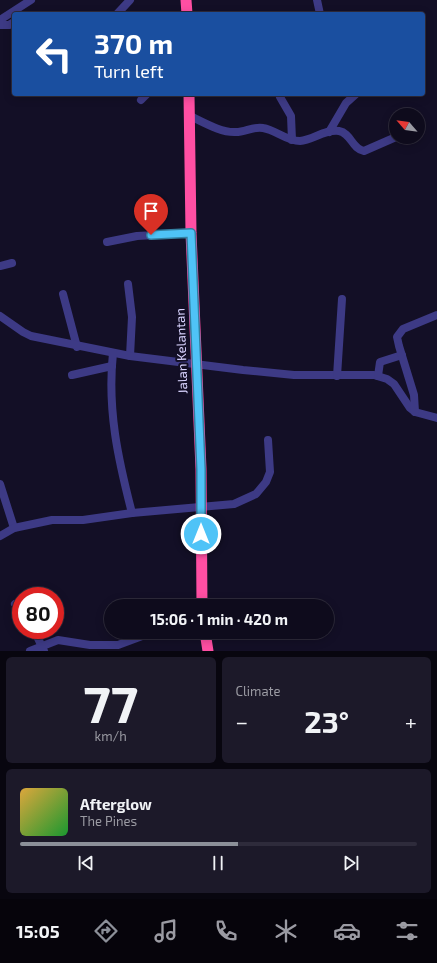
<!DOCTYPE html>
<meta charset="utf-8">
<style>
body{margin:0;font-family:"Exo 2",sans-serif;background:#1c1929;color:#f1f3f6;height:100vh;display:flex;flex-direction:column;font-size:15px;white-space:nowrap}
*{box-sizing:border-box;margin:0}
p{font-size:13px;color:#9b9ba3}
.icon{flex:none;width:22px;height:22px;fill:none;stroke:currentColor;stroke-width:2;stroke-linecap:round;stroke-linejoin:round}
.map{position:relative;height:651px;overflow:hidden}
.sheet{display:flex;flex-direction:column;gap:6px;padding:6px;background:#08060f;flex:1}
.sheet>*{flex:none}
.top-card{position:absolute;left:12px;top:12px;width:413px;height:84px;border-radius:4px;box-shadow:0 2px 10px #0003,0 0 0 1px #2e2b3b;background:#1a4fa0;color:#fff;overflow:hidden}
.needle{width:26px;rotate:298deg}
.controls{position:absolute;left:389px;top:108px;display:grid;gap:8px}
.controls a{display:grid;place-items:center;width:36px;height:36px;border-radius:50%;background:#0e0b1c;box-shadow:0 2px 10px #0003,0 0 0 1px #2e2b3b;font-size:20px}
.speed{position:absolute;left:12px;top:587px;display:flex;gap:8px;font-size:20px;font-weight:700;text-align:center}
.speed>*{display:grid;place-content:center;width:52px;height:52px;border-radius:50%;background:#0e0b1c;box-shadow:0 2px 10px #0003,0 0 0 1px #2e2b3b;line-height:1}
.speed .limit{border:6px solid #d22;background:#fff;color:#111}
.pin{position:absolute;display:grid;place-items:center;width:34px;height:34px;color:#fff;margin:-41px -17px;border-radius:50% 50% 50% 0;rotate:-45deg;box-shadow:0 0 4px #0007}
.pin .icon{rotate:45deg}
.me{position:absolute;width:44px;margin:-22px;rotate:0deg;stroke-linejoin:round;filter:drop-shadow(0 0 3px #0008)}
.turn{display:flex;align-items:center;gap:14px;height:84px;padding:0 16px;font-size:18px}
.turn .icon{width:52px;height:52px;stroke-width:2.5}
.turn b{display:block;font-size:28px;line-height:34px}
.big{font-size:30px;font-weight:700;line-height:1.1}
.sheet .widget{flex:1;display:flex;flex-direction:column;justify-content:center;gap:6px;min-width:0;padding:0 14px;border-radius:6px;background:#1c1929}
.sheet .dial{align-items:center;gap:0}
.dial b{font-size:52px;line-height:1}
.song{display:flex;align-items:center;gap:12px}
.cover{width:48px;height:48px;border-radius:6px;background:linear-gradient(135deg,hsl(40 70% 55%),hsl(130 70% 35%))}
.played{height:4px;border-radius:2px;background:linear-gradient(90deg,#8c9099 55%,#2e2b3b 55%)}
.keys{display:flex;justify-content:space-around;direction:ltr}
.heat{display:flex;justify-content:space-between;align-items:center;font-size:22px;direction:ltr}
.sheet .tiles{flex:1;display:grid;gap:6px;grid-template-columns:1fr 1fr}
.widget:last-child{grid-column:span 2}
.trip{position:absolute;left:104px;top:599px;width:230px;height:40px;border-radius:20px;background:#0e0b1c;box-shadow:0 2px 10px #0003,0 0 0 1px #2e2b3b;font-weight:700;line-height:40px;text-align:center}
.tab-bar{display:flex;height:64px;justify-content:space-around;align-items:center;background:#06040b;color:#9b9ba3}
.tab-bar .icon{width:28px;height:28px}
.tab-bar .active{color:#8c9099}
.tab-bar b{font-size:18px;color:#f1f3f6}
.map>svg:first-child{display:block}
</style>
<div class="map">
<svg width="437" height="651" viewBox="0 0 437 651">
<rect width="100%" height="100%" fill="#130f26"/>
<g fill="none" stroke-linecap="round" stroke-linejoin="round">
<g stroke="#3d3a85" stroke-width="8">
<polyline points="317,0 320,14"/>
<polyline points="117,14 130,0"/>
<polyline points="0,20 31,0"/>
<polyline points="0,25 9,25 14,22"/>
<polyline points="280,97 291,116 292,140"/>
<polyline points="141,100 147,94"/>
<path d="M190,116c13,6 31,17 46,16 9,0 18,-6 27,-4 13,2 23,13 37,13 13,-1 25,-12 39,-10 12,2 13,18 25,20l32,-14"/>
<polyline points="329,132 346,103 356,94"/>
<polyline points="107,242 137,236 191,233"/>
<polyline points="0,266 12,263"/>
<polyline points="128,284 132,317 130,356"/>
<polyline points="63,294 77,347"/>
<polyline points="0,316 23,332 31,336 130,356 243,370 294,375 374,375 387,379 394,384 410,408 415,412 437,418"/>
<path d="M113,353c-6,56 5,106 19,160"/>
<polyline points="72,375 112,366"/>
<polyline points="337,376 342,299"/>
<polyline points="378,376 380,362 402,355"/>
<polyline points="415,412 414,395 399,346 397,337 403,329 437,315"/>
<polyline points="0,484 14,528"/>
<polyline points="0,536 14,528 52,520 83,520 132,513 234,504 256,494 266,482 270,472 268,440"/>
<polyline points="15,604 21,611"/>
<polyline points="34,630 44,651"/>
<polyline points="30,651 58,640 90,645 118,645 153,632"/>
</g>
<g stroke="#ff4fa3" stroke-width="11">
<polyline points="186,0 187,14"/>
<polyline points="189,94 191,233 201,469 202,606"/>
<polyline points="205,632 208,651"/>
</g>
</g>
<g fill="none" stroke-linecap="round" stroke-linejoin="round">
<defs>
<polyline id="route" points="151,235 191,233 201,469 201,534"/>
</defs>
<use href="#route" stroke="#337fa1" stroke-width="10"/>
<use href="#route" stroke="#4fc3f7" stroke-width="7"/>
</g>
<g text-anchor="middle" stroke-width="4" stroke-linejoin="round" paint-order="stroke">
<g font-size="13" fill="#d9d4ff" stroke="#130f26">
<text transform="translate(181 351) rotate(-92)" y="5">Jalan Kelantan</text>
</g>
</g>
</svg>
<div class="controls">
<a><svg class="needle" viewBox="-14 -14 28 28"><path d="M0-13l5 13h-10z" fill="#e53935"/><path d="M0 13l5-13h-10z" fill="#9b9ba3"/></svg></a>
</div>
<div class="speed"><div class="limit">80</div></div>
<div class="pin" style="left:151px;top:235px;background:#d93025"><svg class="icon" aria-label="arrive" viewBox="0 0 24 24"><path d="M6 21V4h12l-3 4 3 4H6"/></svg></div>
<svg class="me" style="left:201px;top:534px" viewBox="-20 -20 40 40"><circle r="17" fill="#4fc3f7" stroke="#fff" stroke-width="3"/><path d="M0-11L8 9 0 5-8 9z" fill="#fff"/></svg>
<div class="trip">15:06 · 1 min · 420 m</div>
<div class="top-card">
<div class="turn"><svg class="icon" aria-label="left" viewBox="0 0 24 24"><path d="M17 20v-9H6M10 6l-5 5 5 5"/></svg><div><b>370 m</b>Turn left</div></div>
</div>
</div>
<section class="sheet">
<div class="tiles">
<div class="widget dial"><b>77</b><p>km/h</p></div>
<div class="widget"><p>Climate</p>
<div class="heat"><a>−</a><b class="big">23°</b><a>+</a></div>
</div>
<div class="widget">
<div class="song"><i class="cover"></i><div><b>Afterglow</b><p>The Pines</p></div></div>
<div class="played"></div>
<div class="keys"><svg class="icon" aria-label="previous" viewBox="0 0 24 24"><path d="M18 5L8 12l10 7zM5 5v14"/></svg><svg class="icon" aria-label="pause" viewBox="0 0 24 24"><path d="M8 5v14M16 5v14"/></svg><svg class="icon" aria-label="next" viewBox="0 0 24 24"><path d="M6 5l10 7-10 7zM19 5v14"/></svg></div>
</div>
</div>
</section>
<nav class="tab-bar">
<b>15:05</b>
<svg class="icon active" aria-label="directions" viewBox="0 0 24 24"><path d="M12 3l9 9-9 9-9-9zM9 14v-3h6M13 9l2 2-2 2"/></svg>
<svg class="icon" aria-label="music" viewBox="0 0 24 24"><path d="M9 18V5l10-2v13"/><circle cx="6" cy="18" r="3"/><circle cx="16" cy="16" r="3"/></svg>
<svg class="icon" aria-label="phone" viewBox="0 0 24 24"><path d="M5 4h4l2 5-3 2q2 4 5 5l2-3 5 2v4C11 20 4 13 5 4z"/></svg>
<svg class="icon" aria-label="climate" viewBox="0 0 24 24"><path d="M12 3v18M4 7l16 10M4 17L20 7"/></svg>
<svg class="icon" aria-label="car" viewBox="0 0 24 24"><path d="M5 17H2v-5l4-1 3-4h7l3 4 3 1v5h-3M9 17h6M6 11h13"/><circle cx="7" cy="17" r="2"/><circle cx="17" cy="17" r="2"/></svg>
<svg class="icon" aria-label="filters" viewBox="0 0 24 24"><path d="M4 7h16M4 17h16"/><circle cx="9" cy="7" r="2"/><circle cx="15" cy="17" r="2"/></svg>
</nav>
